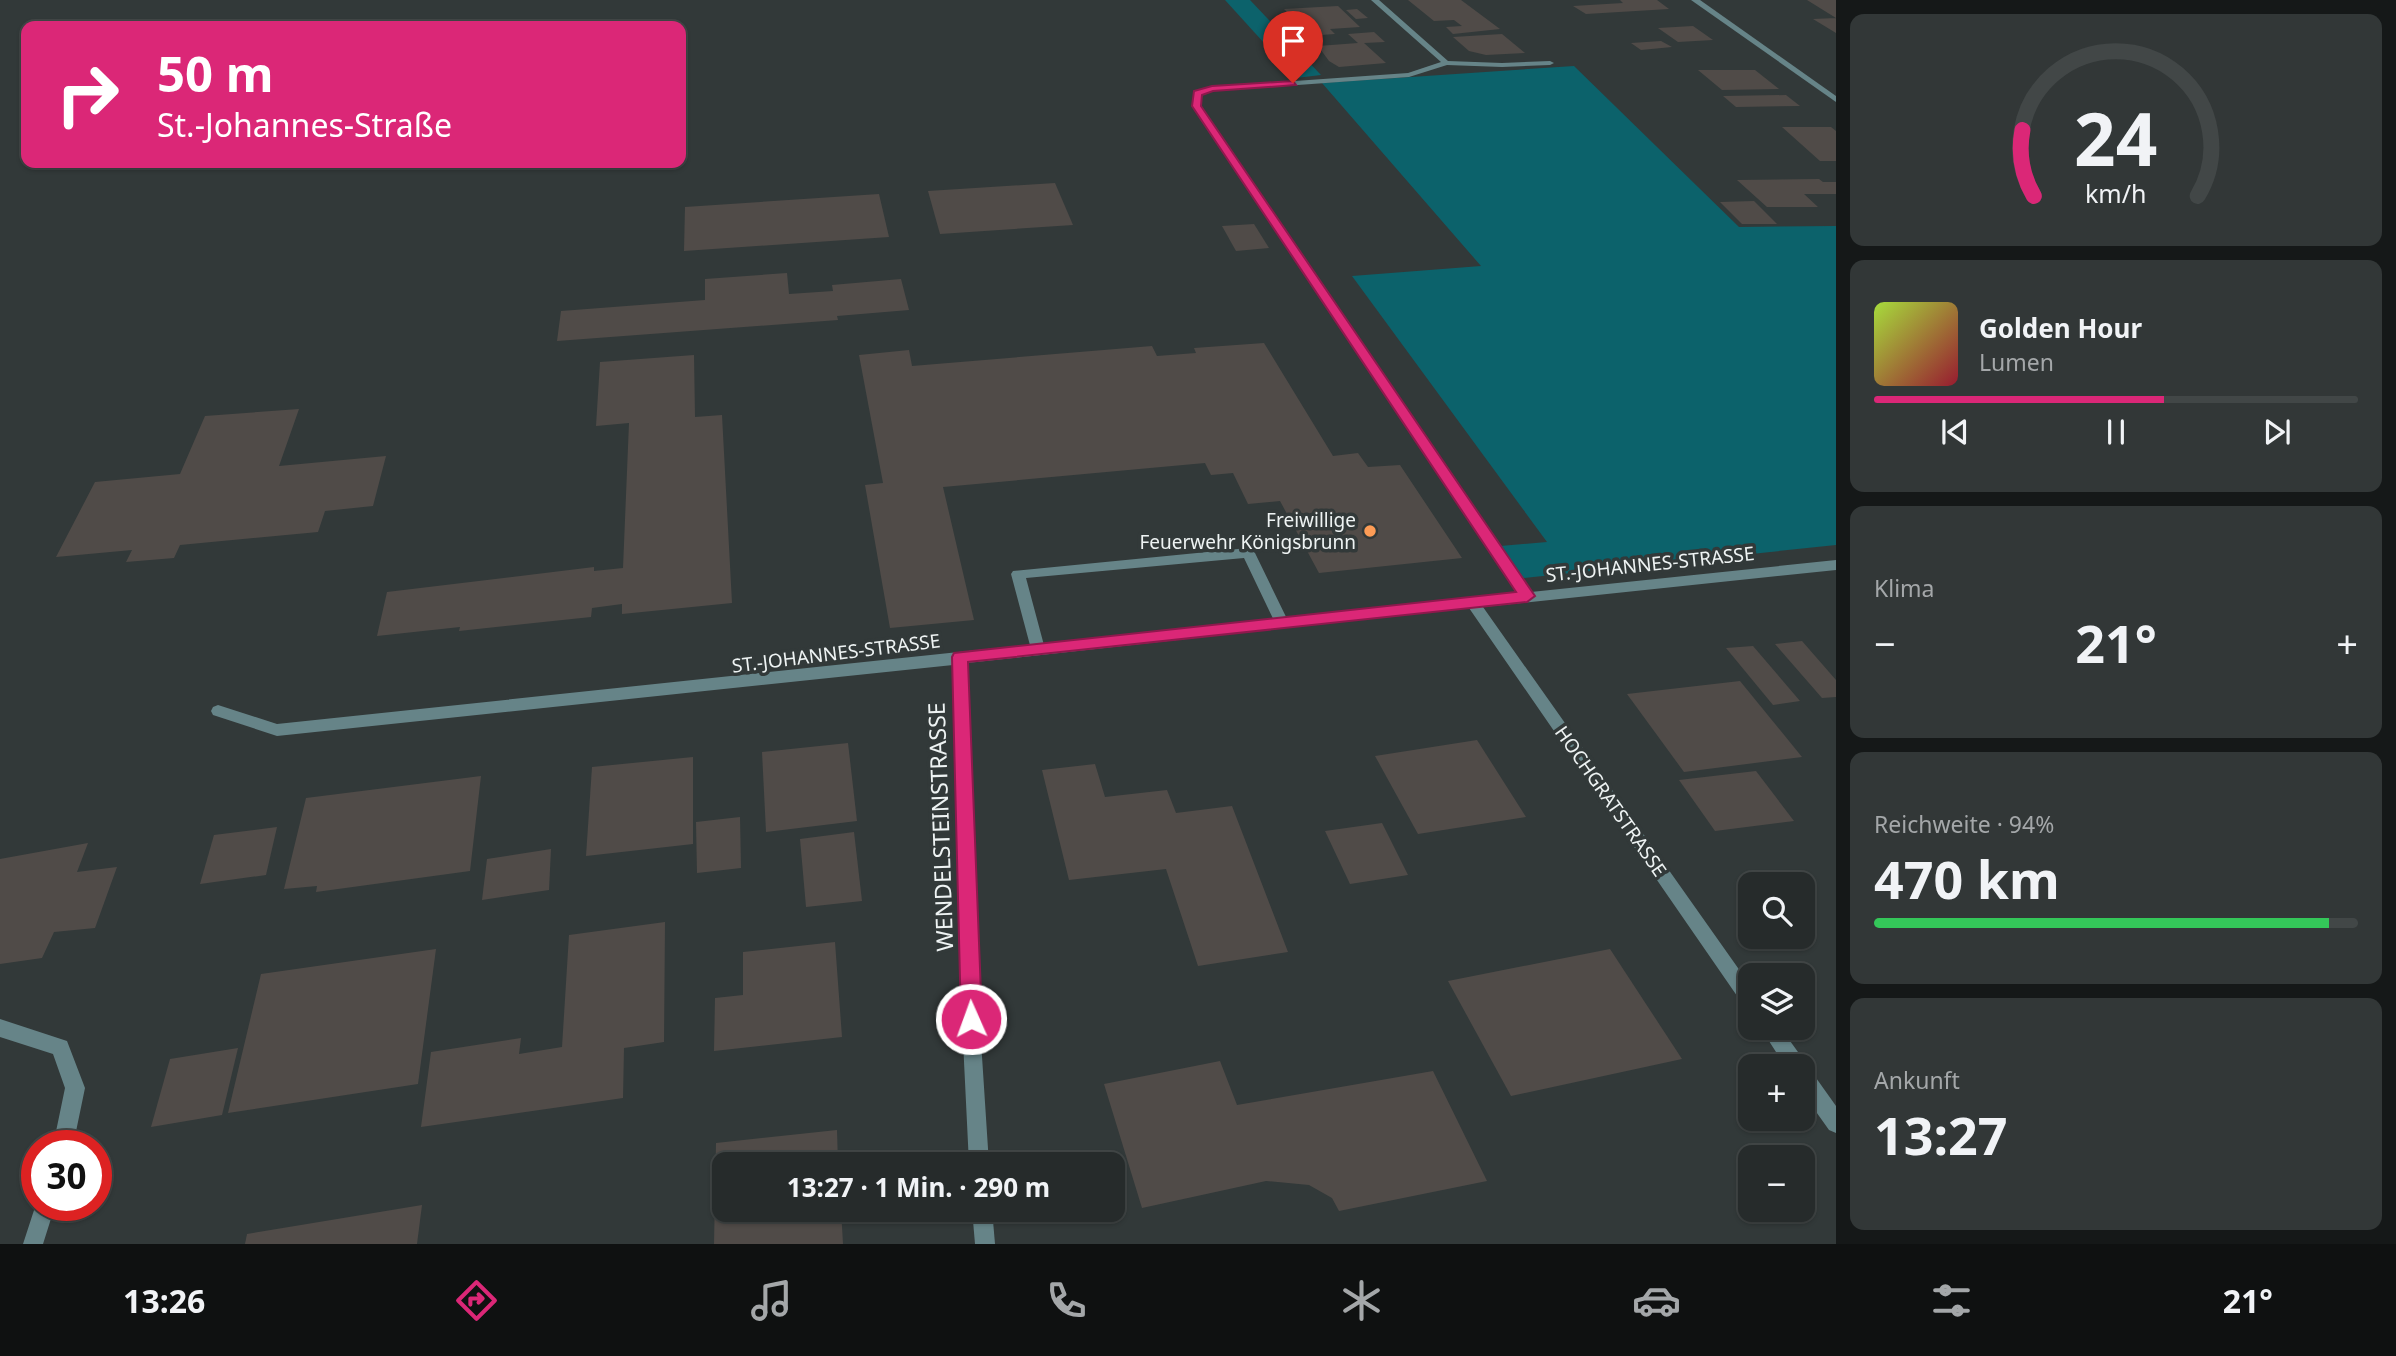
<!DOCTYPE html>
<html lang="de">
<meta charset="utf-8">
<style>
body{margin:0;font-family:"Noto Sans",sans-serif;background:#323737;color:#f1f3f6;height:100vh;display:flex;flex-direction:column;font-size:26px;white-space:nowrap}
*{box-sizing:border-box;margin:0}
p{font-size:23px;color:#a4a7a9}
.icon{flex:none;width:38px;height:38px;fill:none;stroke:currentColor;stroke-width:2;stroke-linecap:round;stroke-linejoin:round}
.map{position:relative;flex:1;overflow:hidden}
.panel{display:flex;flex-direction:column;gap:14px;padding:14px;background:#151818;width:560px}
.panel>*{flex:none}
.hud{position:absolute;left:21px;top:21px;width:665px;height:147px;border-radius:14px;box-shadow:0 2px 5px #0004,0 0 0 2px #424747;background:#db2777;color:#fff;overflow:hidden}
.controls{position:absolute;left:1738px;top:872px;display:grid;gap:14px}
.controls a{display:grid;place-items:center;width:77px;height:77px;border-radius:14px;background:#262b2b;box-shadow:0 2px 5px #0004,0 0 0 2px #424747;font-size:35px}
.speed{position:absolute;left:21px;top:1130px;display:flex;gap:14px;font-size:35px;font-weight:700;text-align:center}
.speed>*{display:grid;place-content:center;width:91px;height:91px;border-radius:50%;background:#262b2b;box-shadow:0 2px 5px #0004,0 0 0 2px #424747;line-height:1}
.speed .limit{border:10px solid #d22;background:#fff;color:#111}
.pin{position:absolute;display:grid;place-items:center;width:60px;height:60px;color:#fff;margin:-72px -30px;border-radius:50% 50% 50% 0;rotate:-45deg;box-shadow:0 0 7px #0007}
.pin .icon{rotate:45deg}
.me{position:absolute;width:77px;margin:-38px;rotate:358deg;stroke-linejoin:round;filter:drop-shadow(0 0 5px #0008)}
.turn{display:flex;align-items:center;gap:24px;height:147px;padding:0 21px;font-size:32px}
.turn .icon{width:91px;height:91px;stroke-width:2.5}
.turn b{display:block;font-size:49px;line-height:60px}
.big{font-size:52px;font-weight:700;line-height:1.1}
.panel .tile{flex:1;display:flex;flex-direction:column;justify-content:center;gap:10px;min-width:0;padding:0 24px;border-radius:14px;background:#323737}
.panel .dial{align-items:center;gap:0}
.dial svg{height:182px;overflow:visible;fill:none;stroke:#424747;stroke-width:7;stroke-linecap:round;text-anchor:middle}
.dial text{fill:#f1f3f6;stroke:none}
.song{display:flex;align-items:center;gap:21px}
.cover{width:84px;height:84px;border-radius:10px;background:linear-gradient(135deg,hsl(80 70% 55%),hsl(350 70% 35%))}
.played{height:7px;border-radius:4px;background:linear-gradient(90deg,#db2777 60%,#424747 60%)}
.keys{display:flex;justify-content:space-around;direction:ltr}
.heat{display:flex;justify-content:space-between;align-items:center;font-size:38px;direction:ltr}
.charge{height:10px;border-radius:5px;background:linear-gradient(90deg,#34c759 94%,#424747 0)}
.trip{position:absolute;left:712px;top:1152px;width:413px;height:70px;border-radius:14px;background:#262b2b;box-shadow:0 2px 5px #0004,0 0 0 2px #424747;font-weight:700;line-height:70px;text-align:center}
.dock{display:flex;height:112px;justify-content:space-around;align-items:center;background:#0f1111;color:#a4a7a9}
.dock .icon{width:49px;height:49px}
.dock .selected{color:#db2777}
.dock b{font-size:32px;color:#f1f3f6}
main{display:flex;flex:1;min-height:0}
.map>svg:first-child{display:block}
</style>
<main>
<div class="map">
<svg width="1836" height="1244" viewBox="0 0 1836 1244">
<rect width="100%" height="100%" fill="#323939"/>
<g fill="#0c626b">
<polygon points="1225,0 1250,0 1321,75 1296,78"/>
<polygon points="1574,66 1739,227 1836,226 1836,545 1523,578 1500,546 1547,542 1352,276 1481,266 1322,83"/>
</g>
<g fill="#504b48">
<polygon points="1408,0 1461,0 1500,29 1453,34 1446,27 1462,26 1454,20 1434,21"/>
<polygon points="1620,0 1657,0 1669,9 1586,14 1573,6 1623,3"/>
<polygon points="1807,0 1836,0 1836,33 1813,19 1836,18"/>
<polygon points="1338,6 1360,27 1330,29 1335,34 1293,37 1287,31 1305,30 1284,9"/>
<polygon points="1357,9 1368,18 1356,19 1346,10"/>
<polygon points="1693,26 1713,40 1678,42 1658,28"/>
<polygon points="1374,32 1385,42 1364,43 1386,63 1339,67 1329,61 1318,46 1358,43 1348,34"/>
<polygon points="1502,34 1525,53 1486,55 1469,51 1453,37"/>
<polygon points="1661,41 1672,47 1641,50 1631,43"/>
<polygon points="1698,70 1755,70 1779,89 1722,90"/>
<polygon points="1786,95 1800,106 1736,107 1723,96"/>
<polygon points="1782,127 1831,127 1836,131 1836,161 1820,161"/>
<polygon points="1819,179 1823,182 1836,182 1836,194 1804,194 1818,207 1767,207 1737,180"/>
<polygon points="1055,183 1073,225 940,234 928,191"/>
<polygon points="879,194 889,237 684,251 685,207"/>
<polygon points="1754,201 1777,224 1742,224 1720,202"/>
<polygon points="1254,224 1269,248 1236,251 1222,226"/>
<polygon points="787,273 789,294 833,291 832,285 901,279 909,310 837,316 838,320 557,341 561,311 705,300 705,279"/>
<polygon points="1264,343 1333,456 1358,453 1368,467 1400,465 1462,558 1319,573 1280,501 1248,504 1233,473 1211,475 1205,463 943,487 974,620 890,628 865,485 883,483 859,355 909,350 912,366 1152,346 1157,356 1196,353 1194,348"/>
<polygon points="694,355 695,417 722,415 732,603 622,614 622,604 592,608 591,617 459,631 460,627 377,636 387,592 594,567 594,571 623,568 629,423 596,426 600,362"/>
<polygon points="299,409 279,466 386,456 373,506 325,511 318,532 180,545 174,558 126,562 132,550 56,557 95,482 180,474 205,416"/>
<polygon points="1802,641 1836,680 1836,697 1822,698 1775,644"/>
<polygon points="1753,646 1800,701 1773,705 1726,648"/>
<polygon points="1740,681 1802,757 1684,772 1627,694"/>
<polygon points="1477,740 1526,817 1418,834 1375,756"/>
<polygon points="848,743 857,821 766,832 762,752"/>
<polygon points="693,757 693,844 586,856 592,767"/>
<polygon points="1095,764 1105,797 1167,790 1176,813 1232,806 1288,952 1198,966 1166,869 1069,880 1042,770"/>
<polygon points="1756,771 1794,821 1715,831 1679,780"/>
<polygon points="481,776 470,871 316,892 317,886 284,889 306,798"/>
<polygon points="740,817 741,868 697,873 696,822"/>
<polygon points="1382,823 1408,875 1350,884 1325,831"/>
<polygon points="277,827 266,875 200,884 214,835"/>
<polygon points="854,832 862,901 806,907 800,839"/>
<polygon points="88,843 77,872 117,867 95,928 54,932 42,958 0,964 0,859"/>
<polygon points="551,849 549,890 482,900 487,859"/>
<polygon points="665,922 664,1042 624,1048 623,1098 421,1127 431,1052 521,1038 519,1054 562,1047 569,935"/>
<polygon points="835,942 842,1037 714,1051 715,998 743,995 743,952"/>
<polygon points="436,949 418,1084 228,1113 261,974"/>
<polygon points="1610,949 1682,1059 1511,1096 1448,981"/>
<polygon points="238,1048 222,1115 151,1127 170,1059"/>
<polygon points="1220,1061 1237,1105 1433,1071 1487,1181 1339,1211 1332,1198 1309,1185 1266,1181 1142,1208 1104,1084"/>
<polygon points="837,1130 838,1164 724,1164 724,1209 841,1209 843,1244 714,1244 716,1143"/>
<polygon points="422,1205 417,1244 245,1244 247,1234"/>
</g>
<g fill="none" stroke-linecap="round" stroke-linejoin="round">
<polygon fill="#668488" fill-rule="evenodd" points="1248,548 1255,553 1289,623 1287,627 1277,627 1244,558 1026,578 1045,649 1043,653 1033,653 1031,649 1011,574 1013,571"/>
<g fill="#668488" fill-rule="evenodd">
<polygon points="1371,0 1379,0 1448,61 1502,63 1550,61 1554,63 1550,65 1502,67 1447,65 1409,77 1212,91 1201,94 1201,106 1531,592 1836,560 1836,570 1483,607 1750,985 1750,1009 1744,1006 1469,608 967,663 981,1041 989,1164 969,1164 963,1041 953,665 277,736 213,715 211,711 213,707 218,705 277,724 1518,593 1193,106 1194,91 1212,87 1408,73 1441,62"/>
<polygon points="1691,0 1700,0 1836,96 1836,102"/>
<polygon points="0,1019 67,1041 85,1088 73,1146 53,1146 65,1088 53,1054 0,1037"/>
<polygon points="1760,1027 1780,1027 1803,1059 1805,1067 1809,1068 1836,1106 1836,1133 1829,1130 1802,1092 1802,1066 1785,1066"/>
<polygon points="37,1201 37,1206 55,1206 43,1244 23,1244"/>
<polygon points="972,1209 992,1209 995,1244 975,1244"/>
</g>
</g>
<polygon fill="#db2777" stroke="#8e194d" stroke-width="2" points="1293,81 1296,85 1213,91 1202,95 1201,106 1535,596 1527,602 968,662 982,1019 979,1026 971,1029 964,1026 961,1019 952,657 954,653 1516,592 1192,106 1194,91 1212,86"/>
<circle fill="#fd9c56" stroke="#323939" stroke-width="2.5" cx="1370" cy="531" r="7"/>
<g text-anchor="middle" stroke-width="7" stroke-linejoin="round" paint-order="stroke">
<g font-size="19" fill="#eef3f3" stroke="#323939" text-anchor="end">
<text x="1356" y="527">Freiwillige<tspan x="1356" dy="22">Feuerwehr Königsbrunn</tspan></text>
</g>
<g font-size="19" fill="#eef3f3" stroke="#323939">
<text transform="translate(1650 564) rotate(-6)" y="7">ST.-JOHANNES-STRASSE</text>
<text transform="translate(836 653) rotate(-7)" y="7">ST.-JOHANNES-STRASSE</text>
<text transform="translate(1611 801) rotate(55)" y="7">HOCHGRATSTRASSE</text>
</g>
<g font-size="23" fill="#eef3f3" stroke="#323939">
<text transform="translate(941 827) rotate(-92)" y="8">WENDELSTEINSTRASSE</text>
</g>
</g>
</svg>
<div class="controls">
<a><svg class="icon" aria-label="search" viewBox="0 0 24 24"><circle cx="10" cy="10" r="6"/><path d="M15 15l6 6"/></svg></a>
<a><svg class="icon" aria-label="layers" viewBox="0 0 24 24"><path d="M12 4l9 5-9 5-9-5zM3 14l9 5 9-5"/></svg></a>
<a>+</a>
<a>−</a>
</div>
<div class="speed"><div class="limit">30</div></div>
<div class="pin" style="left:1293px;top:83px;background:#d93025"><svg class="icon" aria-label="arrive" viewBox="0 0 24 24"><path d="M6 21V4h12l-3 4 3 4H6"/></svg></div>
<svg class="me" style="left:971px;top:1019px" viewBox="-20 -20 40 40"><circle r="17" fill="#db2777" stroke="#fff" stroke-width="3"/><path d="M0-11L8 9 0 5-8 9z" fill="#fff"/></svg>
<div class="trip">13:27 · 1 Min. · 290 m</div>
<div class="hud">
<div class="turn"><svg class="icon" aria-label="right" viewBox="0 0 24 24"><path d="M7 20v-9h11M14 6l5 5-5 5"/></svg><div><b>50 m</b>St.-Johannes-Straße</div></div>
</div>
</div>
<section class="panel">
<div class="tile dial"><svg viewBox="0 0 100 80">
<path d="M14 69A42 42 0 1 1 86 69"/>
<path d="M14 69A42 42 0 0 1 9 40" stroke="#db2777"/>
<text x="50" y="56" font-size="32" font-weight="700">24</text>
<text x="50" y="72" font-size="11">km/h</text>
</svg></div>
<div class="tile">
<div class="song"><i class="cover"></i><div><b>Golden Hour</b><p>Lumen</p></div></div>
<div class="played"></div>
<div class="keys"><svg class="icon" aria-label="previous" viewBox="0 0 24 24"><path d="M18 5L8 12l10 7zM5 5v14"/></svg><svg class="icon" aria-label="pause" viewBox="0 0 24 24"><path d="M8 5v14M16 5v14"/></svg><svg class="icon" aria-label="next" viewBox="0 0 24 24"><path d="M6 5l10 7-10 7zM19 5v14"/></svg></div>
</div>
<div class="tile"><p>Klima</p>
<div class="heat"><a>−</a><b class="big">21°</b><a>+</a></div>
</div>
<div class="tile"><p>Reichweite · 94%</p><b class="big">470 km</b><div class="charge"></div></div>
<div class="tile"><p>Ankunft</p><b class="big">13:27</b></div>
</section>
</main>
<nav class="dock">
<b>13:26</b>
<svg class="icon selected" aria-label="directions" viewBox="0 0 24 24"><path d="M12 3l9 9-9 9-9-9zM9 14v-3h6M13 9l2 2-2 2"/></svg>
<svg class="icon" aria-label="music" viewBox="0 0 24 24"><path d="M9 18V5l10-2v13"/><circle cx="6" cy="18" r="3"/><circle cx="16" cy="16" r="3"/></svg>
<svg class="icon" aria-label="phone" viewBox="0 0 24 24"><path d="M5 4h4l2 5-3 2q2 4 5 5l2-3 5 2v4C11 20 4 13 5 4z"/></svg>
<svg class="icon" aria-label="climate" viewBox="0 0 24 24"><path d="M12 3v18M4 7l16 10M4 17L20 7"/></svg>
<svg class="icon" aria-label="car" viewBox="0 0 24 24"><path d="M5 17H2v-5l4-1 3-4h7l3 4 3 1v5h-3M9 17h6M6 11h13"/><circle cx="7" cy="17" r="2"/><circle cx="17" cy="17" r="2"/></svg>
<svg class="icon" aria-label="filters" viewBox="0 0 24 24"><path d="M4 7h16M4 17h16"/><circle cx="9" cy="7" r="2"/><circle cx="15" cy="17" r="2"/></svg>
<b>21°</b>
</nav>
